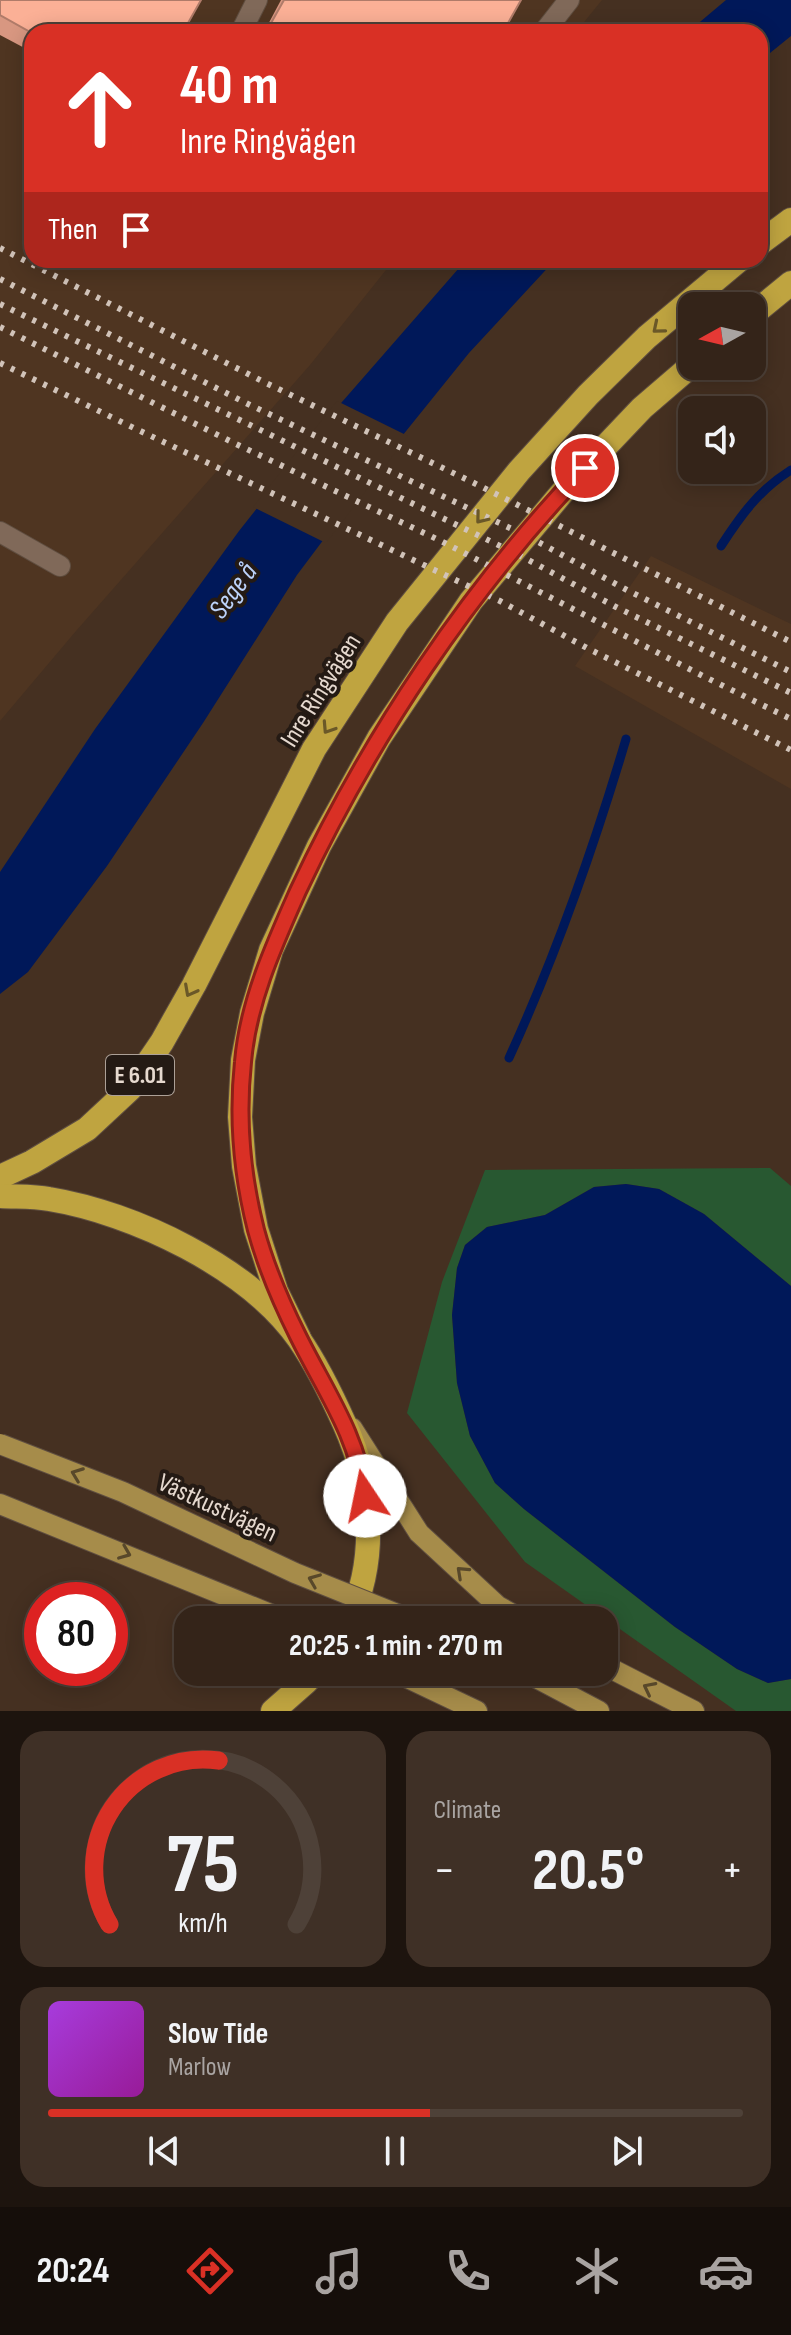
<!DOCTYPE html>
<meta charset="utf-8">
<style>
body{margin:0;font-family:"Sofia Sans Condensed",sans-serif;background:#3f3026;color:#f1f3f6;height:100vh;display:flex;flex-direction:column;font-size:30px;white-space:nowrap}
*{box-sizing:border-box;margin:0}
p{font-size:26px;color:#a9a4a2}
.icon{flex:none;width:44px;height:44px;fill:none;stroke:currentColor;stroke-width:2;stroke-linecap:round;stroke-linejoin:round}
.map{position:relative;height:1711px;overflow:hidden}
.sheet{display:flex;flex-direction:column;gap:20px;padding:20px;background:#1d140e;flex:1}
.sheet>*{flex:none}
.top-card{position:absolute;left:24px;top:24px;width:744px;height:244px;border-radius:24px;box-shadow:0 4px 20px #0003,0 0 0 2px #4e4138;background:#d93025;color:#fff;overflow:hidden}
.needle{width:52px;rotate:262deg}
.buttons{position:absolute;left:678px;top:292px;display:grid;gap:16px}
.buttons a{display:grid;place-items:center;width:88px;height:88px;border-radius:16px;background:#342419;box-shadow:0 4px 20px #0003,0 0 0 2px #4e4138;font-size:40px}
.speed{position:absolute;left:24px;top:1582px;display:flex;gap:16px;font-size:40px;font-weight:700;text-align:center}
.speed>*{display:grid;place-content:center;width:104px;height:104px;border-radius:50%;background:#342419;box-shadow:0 4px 20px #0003,0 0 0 2px #4e4138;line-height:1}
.speed .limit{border:12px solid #d22;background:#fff;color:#111}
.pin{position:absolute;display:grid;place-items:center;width:68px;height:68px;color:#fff;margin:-34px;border:4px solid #fff;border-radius:50%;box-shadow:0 2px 8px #0007}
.me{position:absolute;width:88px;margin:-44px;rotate:349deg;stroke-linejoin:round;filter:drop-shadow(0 0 6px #0008)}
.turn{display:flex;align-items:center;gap:28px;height:168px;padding:0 24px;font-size:36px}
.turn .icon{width:104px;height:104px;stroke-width:2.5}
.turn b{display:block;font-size:56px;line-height:68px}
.then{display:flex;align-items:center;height:76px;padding:0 24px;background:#0003;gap:16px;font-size:30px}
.big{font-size:60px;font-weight:700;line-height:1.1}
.sheet .card{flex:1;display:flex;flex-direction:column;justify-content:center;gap:12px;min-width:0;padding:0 28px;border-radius:24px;background:#3f3026}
.sheet .dial{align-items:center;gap:0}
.dial svg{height:208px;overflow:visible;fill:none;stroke:#4e4138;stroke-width:7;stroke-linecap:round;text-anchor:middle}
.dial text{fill:#f1f3f6;stroke:none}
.song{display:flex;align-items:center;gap:24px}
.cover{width:96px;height:96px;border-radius:12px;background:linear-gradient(135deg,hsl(280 70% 55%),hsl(300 70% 35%))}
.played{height:8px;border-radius:4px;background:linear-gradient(90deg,#d93025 55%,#4e4138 55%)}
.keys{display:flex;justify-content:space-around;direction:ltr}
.heat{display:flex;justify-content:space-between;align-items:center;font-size:44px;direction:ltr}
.sheet .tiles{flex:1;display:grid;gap:20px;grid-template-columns:1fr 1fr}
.card:last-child{grid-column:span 2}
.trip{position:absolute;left:174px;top:1606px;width:444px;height:80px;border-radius:24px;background:#342419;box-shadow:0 4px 20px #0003,0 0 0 2px #4e4138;font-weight:700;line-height:80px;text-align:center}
.tab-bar{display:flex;height:128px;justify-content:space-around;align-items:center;background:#150e0a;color:#a9a4a2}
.tab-bar .icon{width:56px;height:56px}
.tab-bar .selected{color:#d93025}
.tab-bar b{font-size:36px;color:#f1f3f6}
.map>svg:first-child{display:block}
</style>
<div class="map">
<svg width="791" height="1711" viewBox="0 0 791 1711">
<rect width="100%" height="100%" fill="#453021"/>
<g fill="#4f3521">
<polygon points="0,0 602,0 576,32 32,32 32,260 394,260 310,365 76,631 0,721"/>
<polygon points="651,556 791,624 791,789 575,666"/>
</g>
<polygon fill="#285831" points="770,1168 791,1186 791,1286 704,1214 659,1189 626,1184 594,1187 545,1215 487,1227 465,1245 457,1268 452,1315 457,1383 470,1436 495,1483 524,1509 675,1627 737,1669 768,1683 791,1679 791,1711 736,1711 525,1562 407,1413 442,1282 485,1170"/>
<g fill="#001859">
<polygon points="726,0 791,0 791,36 760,61 760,32 688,32"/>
<polygon points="466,260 555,260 469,353 390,451 297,575 203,723 107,866 28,972 0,994 0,872 95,729 239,531 335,410"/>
<polygon points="626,1184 659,1189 704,1214 791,1286 791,1679 768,1683 737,1669 675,1627 524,1509 495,1483 470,1436 457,1383 452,1315 457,1268 465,1245 487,1227 545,1215 594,1187"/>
</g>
<polygon fill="#453021" points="337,401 408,436 326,543 253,507"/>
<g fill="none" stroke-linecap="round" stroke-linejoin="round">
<g stroke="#001859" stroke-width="9">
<path d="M721,546c20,-31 38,-56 70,-76"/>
<path d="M509,1058c47,-103 85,-211 117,-319"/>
</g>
<defs>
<g id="minor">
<polyline points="241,32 257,0"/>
<polyline points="544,32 569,0"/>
<polyline points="0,532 60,566"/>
</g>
<g id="major">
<polyline points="352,1428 419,1533 498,1606 523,1620"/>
<polyline points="0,1504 285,1620"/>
<polyline points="604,1665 694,1711"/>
<polyline points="395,1672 477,1711"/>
<polyline points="525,1672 599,1711"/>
</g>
<g id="highway">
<polyline points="760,243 791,220"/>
<polyline points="752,315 791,283"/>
<polyline points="0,1177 32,1162 87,1129 130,1089 162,1042 194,985 314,749 397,622 519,471 588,395 647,337 739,260"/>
<path d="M0,1196c16,1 33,0 49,3 85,14 199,68 250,140 18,26 33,57 46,86 27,60 33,135 4,195"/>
<polyline points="299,1338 276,1291 256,1229 244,1166 240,1117 243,1060 252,1013 271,950 319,846 379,738 471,601 566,488 642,408 692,365"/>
<polyline points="273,1711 306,1682 315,1672"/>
</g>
</defs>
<use href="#minor" stroke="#5f4e40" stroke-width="22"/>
<use href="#major" stroke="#5f4e40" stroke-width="22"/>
<use href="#highway" stroke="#5f4e40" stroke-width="26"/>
<use href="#minor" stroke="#806959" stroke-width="20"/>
<use href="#major" stroke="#a68c4a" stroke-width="20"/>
<use href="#highway" stroke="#bfa440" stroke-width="24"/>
<g stroke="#d1c3b9" stroke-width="6" stroke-dasharray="4 8" stroke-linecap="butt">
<polyline points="0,248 264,382 472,482 791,642"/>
<polyline points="0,279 248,404 529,537 627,590 791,672"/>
<polyline points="0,304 521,556 616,607 791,693"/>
<polyline points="0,327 236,444 441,541 703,676 791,719"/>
<polyline points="0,363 134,428 500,601 587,648 791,750"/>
</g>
<defs>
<polyline id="major-bridge" points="0,1444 123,1492 295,1573 412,1620"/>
</defs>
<use href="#major-bridge" stroke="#5f4e40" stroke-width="22" stroke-linecap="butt"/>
<use href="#major-bridge" stroke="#a68c4a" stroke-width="20"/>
</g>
<g fill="#d89781">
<polygon points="0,0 32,32 32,52 0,35"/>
<polygon points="281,0 521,0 503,32 264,32"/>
</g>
<g fill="#fbb096" stroke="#b07b69" stroke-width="2">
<polygon points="0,0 201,0 183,32 32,32 32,33 0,15"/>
<polygon points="284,0 521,0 503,32 266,32"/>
</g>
<defs><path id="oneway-chevron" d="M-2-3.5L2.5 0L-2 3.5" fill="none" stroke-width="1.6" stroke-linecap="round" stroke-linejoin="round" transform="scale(2)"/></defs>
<g stroke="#6a5828">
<use href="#oneway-chevron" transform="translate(658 328) rotate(140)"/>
<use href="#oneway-chevron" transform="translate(481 518) rotate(129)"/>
<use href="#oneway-chevron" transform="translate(328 728) rotate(123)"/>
<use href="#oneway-chevron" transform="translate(190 991) rotate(118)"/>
</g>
<g stroke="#58482a">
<use href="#oneway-chevron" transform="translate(77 1474) rotate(-159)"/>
<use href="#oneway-chevron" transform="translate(125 1553) rotate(22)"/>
<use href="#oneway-chevron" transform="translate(462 1572) rotate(-137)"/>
<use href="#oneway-chevron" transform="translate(314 1580) rotate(-158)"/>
<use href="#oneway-chevron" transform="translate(649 1688) rotate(-153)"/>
</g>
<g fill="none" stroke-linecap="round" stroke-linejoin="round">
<defs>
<path id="route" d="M365,1496c-7,-60 -41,-107 -67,-160 -17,-34 -32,-69 -42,-106 -14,-55 -19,-112 -13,-168 5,-60 31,-117 55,-171 72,-154 170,-300 287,-423"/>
</defs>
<use href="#route" stroke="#8d1f18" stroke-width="20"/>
<use href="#route" stroke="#d93025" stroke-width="14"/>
</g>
<g text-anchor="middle" stroke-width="8" stroke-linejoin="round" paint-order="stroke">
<rect fill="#241a14" stroke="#aca097" stroke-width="2" x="106" y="1055" width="68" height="40" rx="6"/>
<g font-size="24" font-weight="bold" fill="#e6d9cf">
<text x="140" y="1083">E 6.01</text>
</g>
<g font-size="26" fill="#e6d9cf" stroke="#241a14">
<text transform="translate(320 690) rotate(-58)" y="9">Inre Ringvägen</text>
<text transform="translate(218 1507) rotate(25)" y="9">Västkustvägen</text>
</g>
<g font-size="28" font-style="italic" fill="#bcd2f9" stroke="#241a14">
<text transform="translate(232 590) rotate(-54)" y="10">Sege å</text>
</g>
</g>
</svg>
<div class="buttons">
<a><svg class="needle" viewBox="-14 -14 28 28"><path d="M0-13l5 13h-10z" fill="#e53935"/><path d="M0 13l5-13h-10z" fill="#a9a4a2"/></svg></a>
<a><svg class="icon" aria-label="sound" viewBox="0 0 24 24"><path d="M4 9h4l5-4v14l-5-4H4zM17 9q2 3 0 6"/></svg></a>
</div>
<div class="speed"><div class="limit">80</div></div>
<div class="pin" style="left:585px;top:468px;background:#d93025"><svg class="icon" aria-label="arrive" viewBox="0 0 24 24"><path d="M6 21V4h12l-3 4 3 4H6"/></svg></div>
<svg class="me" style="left:365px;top:1496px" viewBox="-20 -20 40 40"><circle r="19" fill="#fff"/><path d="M0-13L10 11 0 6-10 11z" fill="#d93025"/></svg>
<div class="trip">20:25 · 1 min · 270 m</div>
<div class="top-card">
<div class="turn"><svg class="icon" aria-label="ahead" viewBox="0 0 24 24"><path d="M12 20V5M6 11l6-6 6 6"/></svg><div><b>40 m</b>Inre Ringvägen</div></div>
<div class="then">Then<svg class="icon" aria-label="arrive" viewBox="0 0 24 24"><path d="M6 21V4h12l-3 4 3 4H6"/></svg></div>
</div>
</div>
<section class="sheet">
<div class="tiles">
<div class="card dial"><svg viewBox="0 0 100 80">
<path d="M14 69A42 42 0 1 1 86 69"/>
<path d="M14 69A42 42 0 0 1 56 6" stroke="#d93025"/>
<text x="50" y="56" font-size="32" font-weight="700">75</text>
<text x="50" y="72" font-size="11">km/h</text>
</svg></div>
<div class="card"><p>Climate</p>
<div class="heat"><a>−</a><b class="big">20.5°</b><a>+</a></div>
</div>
<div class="card">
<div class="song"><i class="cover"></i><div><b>Slow Tide</b><p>Marlow</p></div></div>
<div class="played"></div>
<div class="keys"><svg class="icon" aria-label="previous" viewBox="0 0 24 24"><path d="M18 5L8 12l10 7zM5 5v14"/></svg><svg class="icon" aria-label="pause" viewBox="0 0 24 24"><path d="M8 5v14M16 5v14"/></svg><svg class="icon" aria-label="next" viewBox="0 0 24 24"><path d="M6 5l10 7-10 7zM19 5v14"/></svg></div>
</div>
</div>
</section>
<nav class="tab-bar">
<b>20:24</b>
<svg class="icon selected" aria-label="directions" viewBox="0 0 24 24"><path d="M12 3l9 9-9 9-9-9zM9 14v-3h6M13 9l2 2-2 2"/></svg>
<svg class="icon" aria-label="music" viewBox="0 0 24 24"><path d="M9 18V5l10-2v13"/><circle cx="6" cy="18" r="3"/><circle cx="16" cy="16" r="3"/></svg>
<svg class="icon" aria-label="phone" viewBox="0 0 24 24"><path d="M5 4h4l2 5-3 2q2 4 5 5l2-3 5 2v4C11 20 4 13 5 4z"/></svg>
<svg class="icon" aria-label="climate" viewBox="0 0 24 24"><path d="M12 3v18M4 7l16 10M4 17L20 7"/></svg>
<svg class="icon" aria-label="car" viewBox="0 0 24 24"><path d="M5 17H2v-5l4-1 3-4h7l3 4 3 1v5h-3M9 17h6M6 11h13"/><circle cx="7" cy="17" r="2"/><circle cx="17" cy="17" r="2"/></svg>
</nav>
